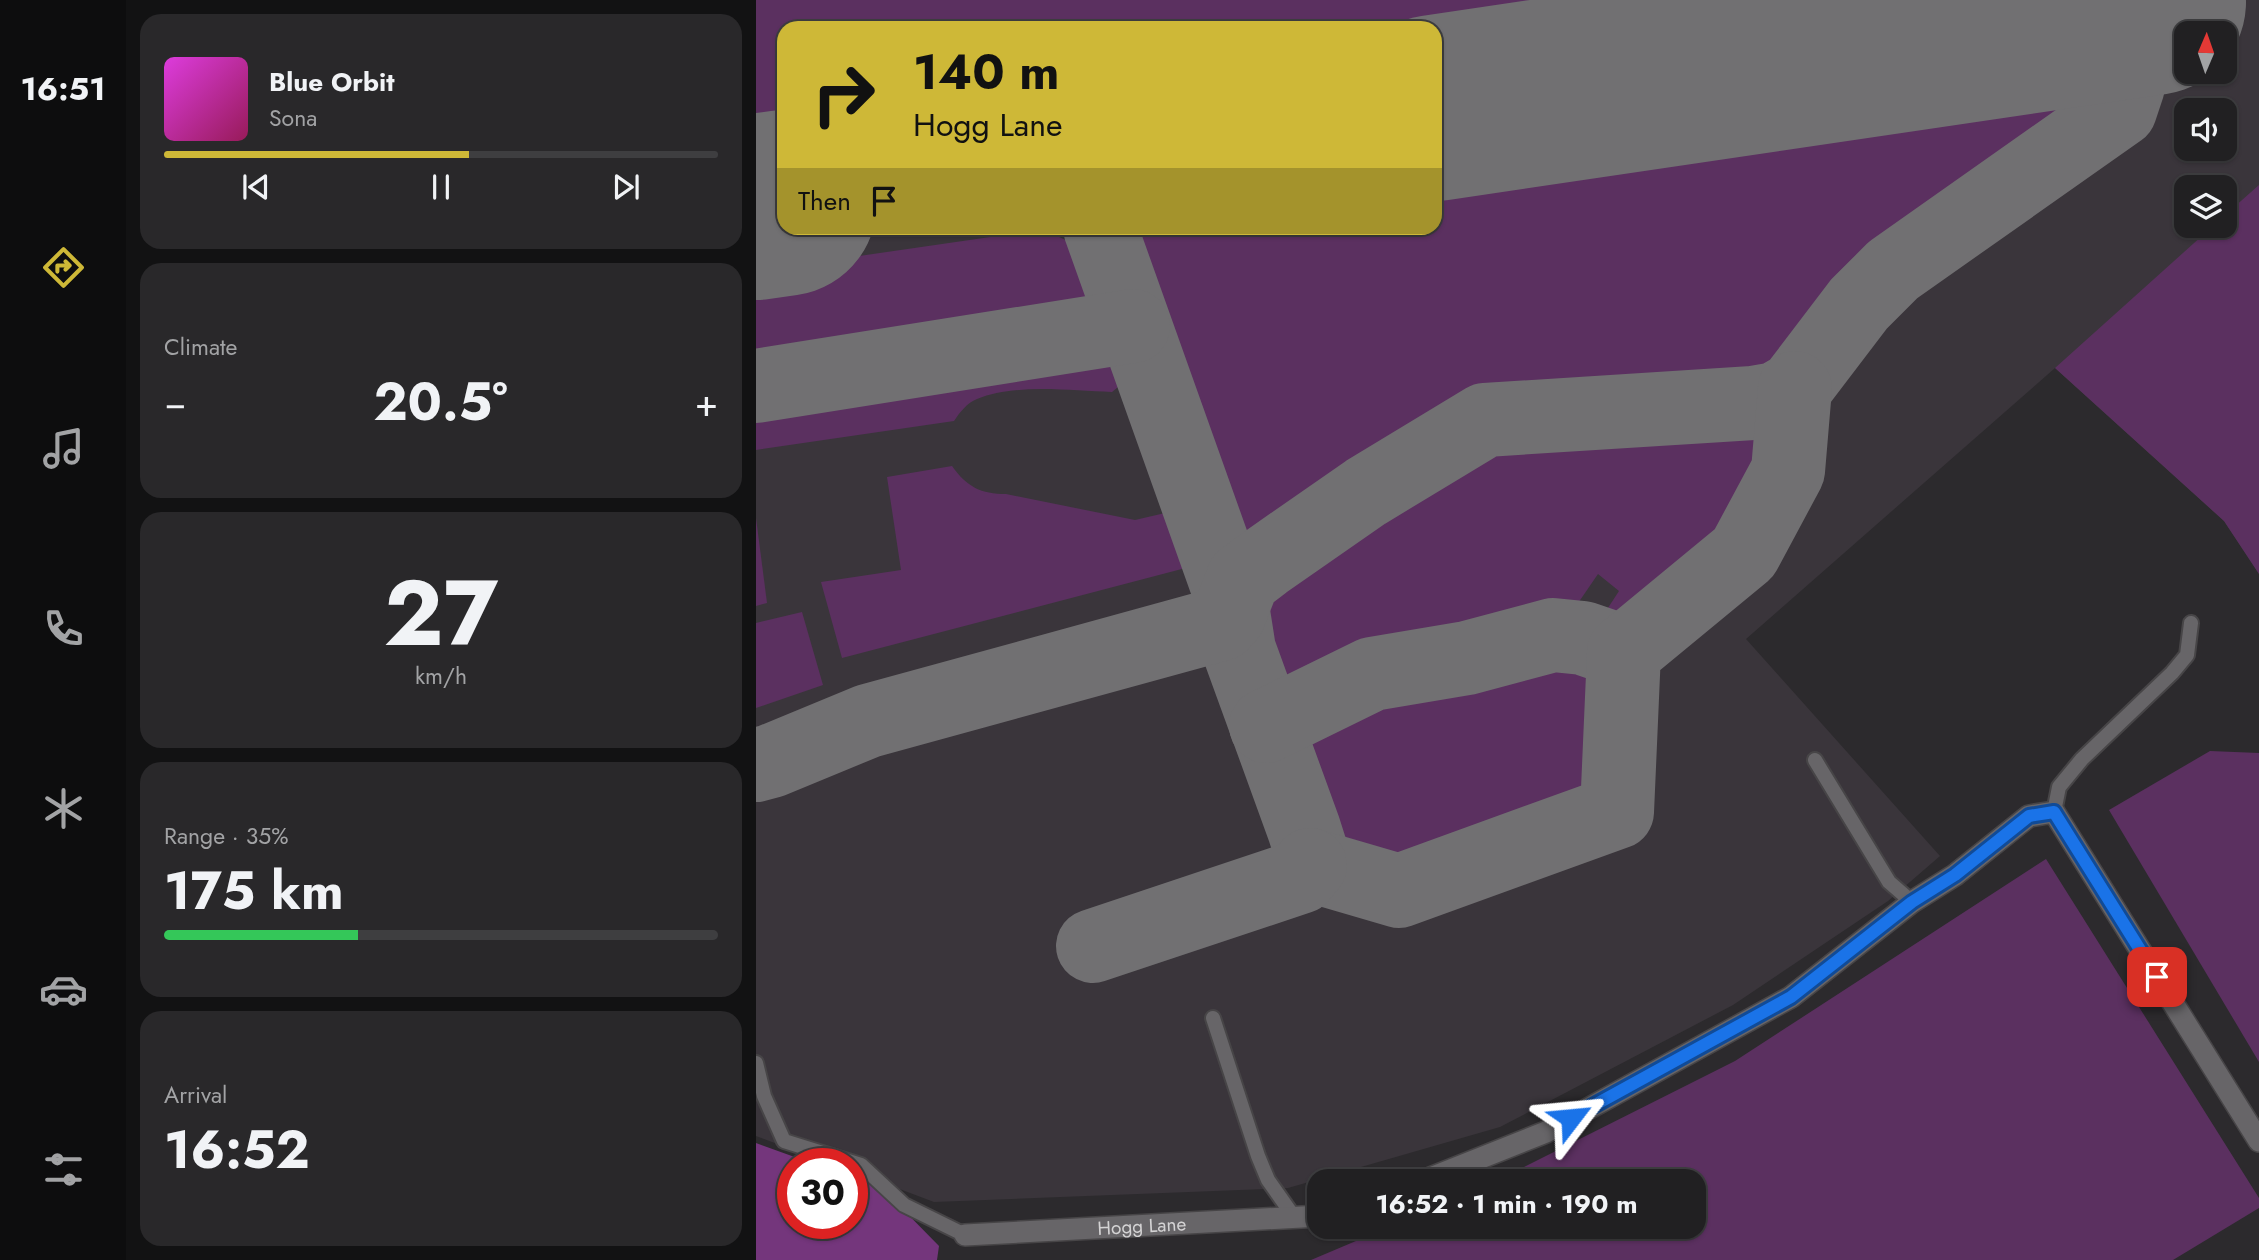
<!DOCTYPE html>
<meta charset="utf-8">
<style>
body{margin:0;font-family:Jost,sans-serif;background:#29282a;color:#f1f3f6;height:100vh;display:flex;flex-direction:column;font-size:26px;white-space:nowrap}
*{box-sizing:border-box;margin:0}
p{font-size:23px;color:#a2a3a5}
.icon{flex:none;width:38px;height:38px;fill:none;stroke:currentColor;stroke-width:2;stroke-linecap:round;stroke-linejoin:round}
.map{position:relative;flex:1;overflow:hidden}
.side{display:flex;flex-direction:column;gap:14px;padding:14px;background:#121213;width:630px}
.side>*{flex:none}
.top-card{position:absolute;left:21px;top:21px;width:665px;height:214px;border-radius:21px;box-shadow:0 2px 5px #0004,0 0 0 2px #3e3e40;background:#ceb837;color:#111;overflow:hidden}
.needle{width:46px;rotate:2deg}
.buttons{position:absolute;left:1418px;top:21px;display:grid;gap:14px}
.buttons a{display:grid;place-items:center;width:63px;height:63px;border-radius:14px;background:#212022;box-shadow:0 2px 5px #0004,0 0 0 2px #3e3e40;font-size:35px}
.speed{position:absolute;left:21px;top:1148px;display:flex;gap:14px;font-size:35px;font-weight:700;text-align:center}
.speed>*{display:grid;place-content:center;width:91px;height:91px;border-radius:50%;background:#212022;box-shadow:0 2px 5px #0004,0 0 0 2px #3e3e40;line-height:1}
.speed .limit{border:10px solid #d22;background:#fff;color:#111}
.pin{position:absolute;display:grid;place-items:center;width:60px;height:60px;color:#fff;margin:-30px;border-radius:14px;box-shadow:0 4px 10px #0006}
.me{position:absolute;width:77px;margin:-38px;rotate:61deg;stroke-linejoin:round;filter:drop-shadow(0 0 5px #0008)}
.turn{display:flex;align-items:center;gap:24px;height:147px;padding:0 21px;font-size:32px}
.turn .icon{width:91px;height:91px;stroke-width:2.5}
.turn b{display:block;font-size:49px;line-height:60px}
.then{display:flex;align-items:center;height:66px;padding:0 21px;background:#0003;gap:14px;font-size:26px}
.big{font-size:52px;font-weight:700;line-height:1.1}
.side .widget{flex:1;display:flex;flex-direction:column;justify-content:center;gap:10px;min-width:0;padding:0 24px;border-radius:21px;background:#29282a}
.side .dial{align-items:center;gap:0}
.dial b{font-size:91px;line-height:1}
.song{display:flex;align-items:center;gap:21px}
.cover{width:84px;height:84px;border-radius:10px;background:linear-gradient(135deg,hsl(300 70% 55%),hsl(330 70% 35%))}
.played{height:7px;border-radius:4px;background:linear-gradient(90deg,#ceb837 55%,#3e3e40 55%)}
.keys{display:flex;justify-content:space-around;direction:ltr}
.heat{display:flex;justify-content:space-between;align-items:center;font-size:38px;direction:ltr}
.charge{height:10px;border-radius:5px;background:linear-gradient(90deg,#34c759 35%,#3e3e40 0)}
.trip{position:absolute;left:551px;top:1169px;width:399px;height:70px;border-radius:21px;background:#212022;box-shadow:0 2px 5px #0004,0 0 0 2px #3e3e40;font-weight:700;line-height:70px;text-align:center}
main{display:flex;flex:1;min-height:0}
.dock{display:flex;flex-direction:column;width:126px;justify-content:space-around;align-items:center;background:#0d0d0e;color:#a2a3a5}
.dock .icon{width:49px;height:49px}
.dock .active{color:#ceb837}
.dock b{font-size:32px;color:#f1f3f6}
.map>svg:first-child{display:block}
</style>
<main>
<nav class="dock">
<b>16:51</b>
<svg class="icon active" aria-label="directions" viewBox="0 0 24 24"><path d="M12 3l9 9-9 9-9-9zM9 14v-3h6M13 9l2 2-2 2"/></svg>
<svg class="icon" aria-label="music" viewBox="0 0 24 24"><path d="M9 18V5l10-2v13"/><circle cx="6" cy="18" r="3"/><circle cx="16" cy="16" r="3"/></svg>
<svg class="icon" aria-label="phone" viewBox="0 0 24 24"><path d="M5 4h4l2 5-3 2q2 4 5 5l2-3 5 2v4C11 20 4 13 5 4z"/></svg>
<svg class="icon" aria-label="climate" viewBox="0 0 24 24"><path d="M12 3v18M4 7l16 10M4 17L20 7"/></svg>
<svg class="icon" aria-label="car" viewBox="0 0 24 24"><path d="M5 17H2v-5l4-1 3-4h7l3 4 3 1v5h-3M9 17h6M6 11h13"/><circle cx="7" cy="17" r="2"/><circle cx="17" cy="17" r="2"/></svg>
<svg class="icon" aria-label="filters" viewBox="0 0 24 24"><path d="M4 7h16M4 17h16"/><circle cx="9" cy="7" r="2"/><circle cx="15" cy="17" r="2"/></svg>
</nav>
<section class="side">
<div class="widget">
<div class="song"><i class="cover"></i><div><b>Blue Orbit</b><p>Sona</p></div></div>
<div class="played"></div>
<div class="keys"><svg class="icon" aria-label="previous" viewBox="0 0 24 24"><path d="M18 5L8 12l10 7zM5 5v14"/></svg><svg class="icon" aria-label="pause" viewBox="0 0 24 24"><path d="M8 5v14M16 5v14"/></svg><svg class="icon" aria-label="next" viewBox="0 0 24 24"><path d="M6 5l10 7-10 7zM19 5v14"/></svg></div>
</div>
<div class="widget"><p>Climate</p>
<div class="heat"><a>−</a><b class="big">20.5°</b><a>+</a></div>
</div>
<div class="widget dial"><b>27</b><p>km/h</p></div>
<div class="widget"><p>Range · 35%</p><b class="big">175 km</b><div class="charge"></div></div>
<div class="widget"><p>Arrival</p><b class="big">16:52</b></div>
</section>
<div class="map">
<svg width="1503" height="1260" viewBox="0 0 1503 1260">
<rect width="100%" height="100%" fill="#2c2a2d"/>
<path fill="#3a353b" fill-rule="evenodd" d="M0,0h1503v574l-35,-53 -169,-153 -309,271 194,217 -52,45 -155,104 -233,122 -212,61 -354,14 -82,-31v-7h-21l-75,-28zM28,28h651v200h-651zM1430,33h38v39h-38zM1430,110h38v39h-38zM1430,187h38v39h-38z"/>
<g fill="#5b3060">
<polygon points="0,0 999,0 679,47 679,28 28,28 28,142 0,146"/>
<polygon points="1322,78 1348,103 1111,270 1037,367 1016,380 988,388 732,404 721,408 592,485 497,555 485,561 371,256 369,239 370,228 679,228 679,171"/>
<polygon points="1503,185 1503,574 1468,521 1299,368 1457,226 1468,226 1468,216"/>
<path d="M282,230c24,6 39,14 54,34l36,104 -4,14 -12,10c-41,-1 -96,-9 -135,7 -10,4 -17,13 -23,22l-198,29v-179z"/>
<path d="M1008,415l9,3 5,8c-3,17 -4,38 -11,53 -23,49 -112,135 -161,156l-2,-21 15,-23 -21,-17 -24,35 -13,9 -82,23 -104,17 -72,41 -12,2 -34,-96 9,-30 113,-80 103,-60 21,-7z"/>
<path d="M196,466c15,21 29,28 54,28l129,26 43,-10 19,55 -355,93 -21,-76 80,-12 -14,-93z"/>
<polygon points="0,518 11,603 0,606"/>
<polygon points="46,612 67,685 0,708 0,623"/>
<polygon points="800,652 816,652 831,666 835,792 660,859 585,836 545,726 629,685 729,669"/>
<polygon points="1454,751 1503,753 1503,1062 1353,810"/>
<polygon points="1290,859 1503,1198 1503,1208 1417,1260 555,1260 633,1227 938,1227 938,1181 740,1181 979,1061"/>
</g>
<polygon fill="#74367c" points="0,1143 58,1164 37,1164 37,1223 96,1223 96,1178 127,1189 183,1246 181,1260 0,1260"/>
<g fill="none" stroke-linecap="round" stroke-linejoin="round">
<g stroke="#717072" stroke-width="74">
<polyline points="344,228 474,593 483,650 548,829 555,851 554,865"/>
<polyline points="0,386 377,326"/>
<polyline points="510,726 616,674 711,658 797,635 827,638 868,652"/>
<polyline points="0,765 15,761 112,721 465,624 473,615 487,579 508,563 610,492 729,420 997,403 1020,399 1039,388 1103,304 1137,270 1364,110 1372,86 1370,61 1359,36 1341,19 1316,14"/>
<polyline points="554,865 643,891 861,812 868,652 988,553 1032,471 1039,388"/>
<polyline points="337,946 544,877 554,865"/>
</g>
<g stroke="#717072" stroke-width="186">
<polyline points="679,108 1397,2"/>
<polyline points="0,207 28,203"/>
</g>
<defs>
<g id="lane">
<polyline points="1059,760 1133,882 1156,902"/>
<polyline points="1298,812 1303,787 1326,759 1416,673 1431,655 1435,623"/>
<polyline points="457,1018 502,1156 512,1180 538,1217"/>
<polyline points="0,1063 8,1096 28,1141 105,1165 148,1205 209,1235"/>
</g>
<g id="street">
<polyline points="667,1181 790,1132 1035,997 1156,902 1199,875 1273,816 1298,812 1503,1141"/>
<path id="s1" d="M209,1235l355,-19"/>
</g>
</defs>
<use href="#lane" stroke="#474547" stroke-width="18"/>
<use href="#street" stroke="#474547" stroke-width="24"/>
<use href="#lane" stroke="#676568" stroke-width="14"/>
<use href="#street" stroke="#676568" stroke-width="21"/>
</g>
<g fill="none" stroke-linecap="round" stroke-linejoin="round">
<defs>
<polyline id="route" points="815,1118 1035,997 1156,902 1199,875 1273,816 1298,812 1401,977"/>
</defs>
<use href="#route" stroke="#114b97" stroke-width="18"/>
<use href="#route" stroke="#1a73e8" stroke-width="12"/>
</g>
<g text-anchor="middle" stroke-width="7" stroke-linejoin="round" paint-order="stroke">
<g font-size="19" fill="#d4d3d4" stroke="#141314">
<text dy="7" stroke="none"><textPath href="#s1" startOffset="177">Hogg Lane</textPath></text>
</g>
</g>
</svg>
<div class="buttons">
<a><svg class="needle" viewBox="-14 -14 28 28"><path d="M0-13l5 13h-10z" fill="#e53935"/><path d="M0 13l5-13h-10z" fill="#a2a3a5"/></svg></a>
<a><svg class="icon" aria-label="sound" viewBox="0 0 24 24"><path d="M4 9h4l5-4v14l-5-4H4zM17 9q2 3 0 6"/></svg></a>
<a><svg class="icon" aria-label="layers" viewBox="0 0 24 24"><path d="M12 4l9 5-9 5-9-5zM3 14l9 5 9-5"/></svg></a>
</div>
<div class="speed"><div class="limit">30</div></div>
<div class="pin" style="left:1401px;top:977px;background:#d93025"><svg class="icon" aria-label="arrive" viewBox="0 0 24 24"><path d="M6 21V4h12l-3 4 3 4H6"/></svg></div>
<svg class="me" style="left:815px;top:1118px" viewBox="-20 -20 40 40"><path d="M0-17L14 15 0 8-14 15z" fill="#1a73e8" stroke="#fff" stroke-width="4"/></svg>
<div class="trip">16:52 · 1 min · 190 m</div>
<div class="top-card">
<div class="turn"><svg class="icon" aria-label="right" viewBox="0 0 24 24"><path d="M7 20v-9h11M14 6l5 5-5 5"/></svg><div><b>140 m</b>Hogg Lane</div></div>
<div class="then">Then<svg class="icon" aria-label="arrive" viewBox="0 0 24 24"><path d="M6 21V4h12l-3 4 3 4H6"/></svg></div>
</div>
</div>
</main>
